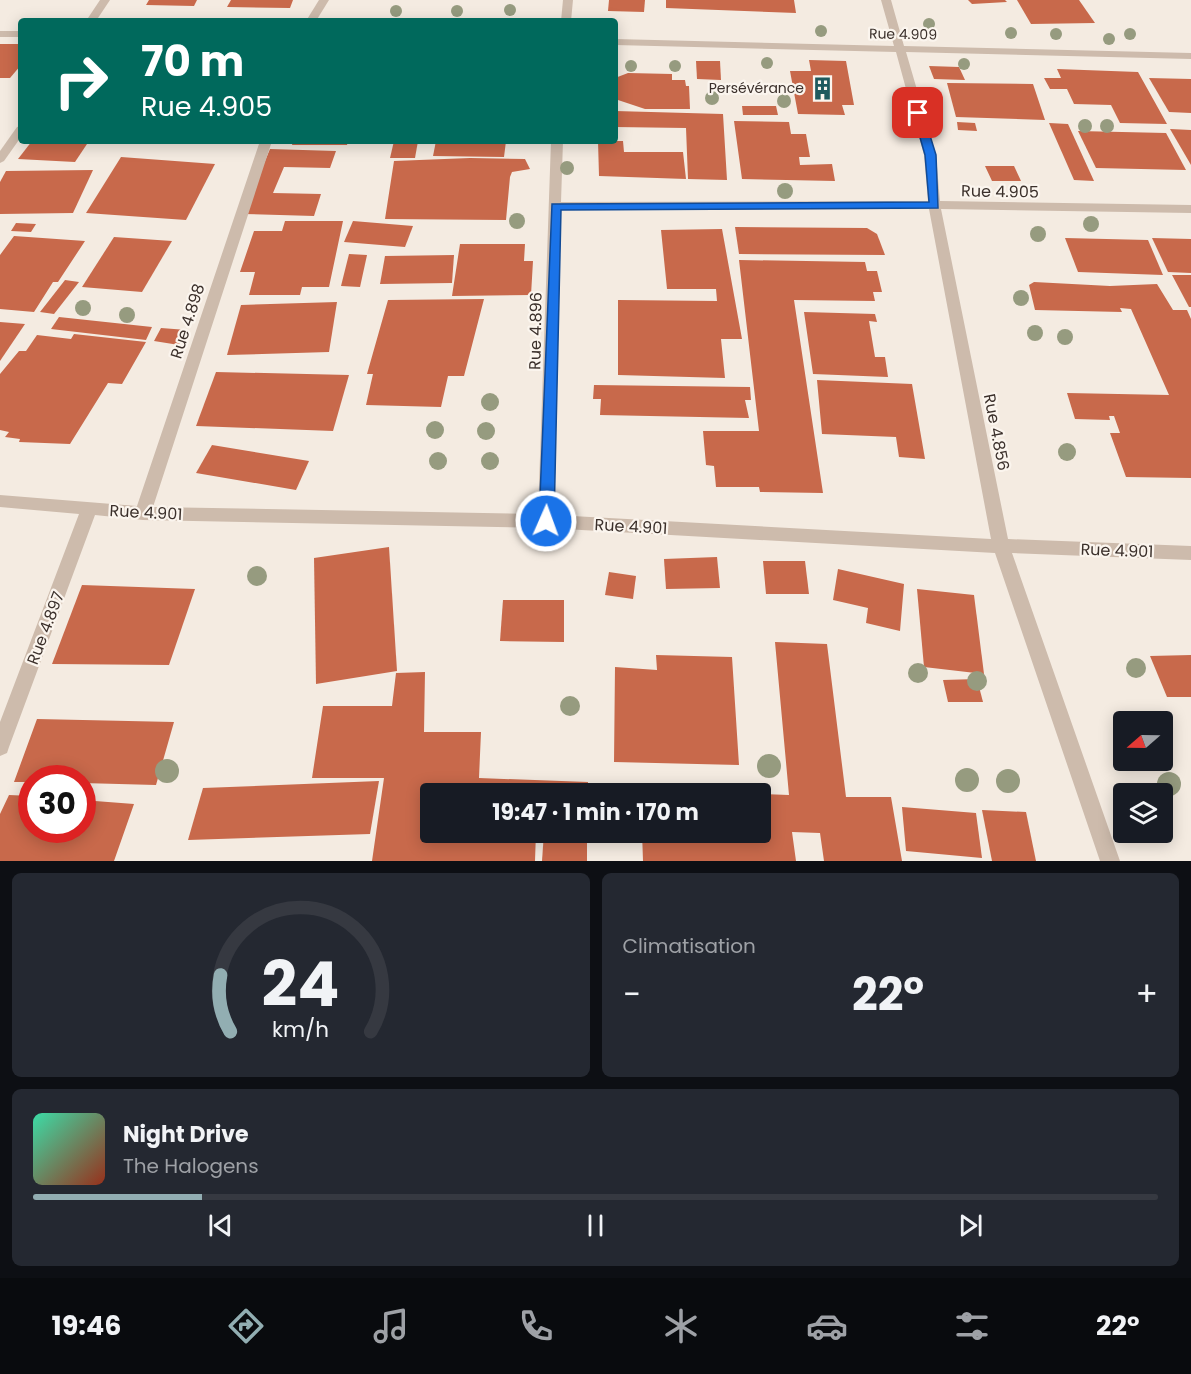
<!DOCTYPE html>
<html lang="fr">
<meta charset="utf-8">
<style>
body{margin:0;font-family:Poppins,sans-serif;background:#242831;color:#f1f3f6;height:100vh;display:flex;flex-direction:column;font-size:22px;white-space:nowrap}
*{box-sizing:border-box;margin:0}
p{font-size:20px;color:#9ea1a6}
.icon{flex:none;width:33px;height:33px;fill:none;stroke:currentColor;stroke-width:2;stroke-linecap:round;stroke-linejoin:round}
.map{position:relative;height:861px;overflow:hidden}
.side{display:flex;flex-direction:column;gap:12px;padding:12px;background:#0d0f14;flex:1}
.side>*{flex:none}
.hud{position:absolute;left:18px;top:18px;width:600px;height:126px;border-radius:6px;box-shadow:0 3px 15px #0003;background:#00695c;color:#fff;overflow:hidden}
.needle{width:39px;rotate:250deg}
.tools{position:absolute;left:1113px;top:711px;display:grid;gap:12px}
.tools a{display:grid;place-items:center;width:60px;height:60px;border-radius:6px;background:#171b24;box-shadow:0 3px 15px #0003;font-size:30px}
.speed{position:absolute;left:18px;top:765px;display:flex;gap:12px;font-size:30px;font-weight:700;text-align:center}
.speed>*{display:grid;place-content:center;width:78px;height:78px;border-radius:50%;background:#171b24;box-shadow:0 3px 15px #0003;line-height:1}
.speed .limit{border:9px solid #d22;background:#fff;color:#111}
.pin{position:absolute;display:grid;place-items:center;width:51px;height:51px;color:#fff;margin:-26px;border-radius:12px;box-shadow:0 3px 9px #0006}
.me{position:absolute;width:66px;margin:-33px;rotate:2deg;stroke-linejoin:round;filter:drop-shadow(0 0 4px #0008)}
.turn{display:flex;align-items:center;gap:21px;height:126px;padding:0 24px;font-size:27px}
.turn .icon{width:78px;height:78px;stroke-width:2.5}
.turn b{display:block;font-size:42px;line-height:51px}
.big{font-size:45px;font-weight:700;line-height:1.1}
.side .card{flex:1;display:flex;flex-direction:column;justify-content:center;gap:9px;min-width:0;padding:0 21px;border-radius:9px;background:#242831}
.side .dial{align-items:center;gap:0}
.dial svg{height:156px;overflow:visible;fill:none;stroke:#363941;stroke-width:7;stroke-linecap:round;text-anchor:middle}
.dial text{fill:#f1f3f6;stroke:none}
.song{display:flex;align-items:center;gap:18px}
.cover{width:72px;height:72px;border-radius:9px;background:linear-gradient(135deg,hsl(160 70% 55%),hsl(10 70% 35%))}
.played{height:6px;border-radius:3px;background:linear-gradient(90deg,#92aeb2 15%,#363941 15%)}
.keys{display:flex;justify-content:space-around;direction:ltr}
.heat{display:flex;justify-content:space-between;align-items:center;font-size:33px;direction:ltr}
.side .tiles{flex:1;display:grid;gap:12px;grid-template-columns:1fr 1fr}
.card:last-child{grid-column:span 2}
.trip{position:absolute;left:420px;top:783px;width:351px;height:60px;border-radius:6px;background:#171b24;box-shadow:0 3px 15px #0003;font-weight:700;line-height:60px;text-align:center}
.menu{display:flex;height:96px;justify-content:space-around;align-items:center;background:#090b0e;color:#9ea1a6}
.menu .icon{width:42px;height:42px}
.menu .active{color:#92aeb2}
.menu b{font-size:27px;color:#f1f3f6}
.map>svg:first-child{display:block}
</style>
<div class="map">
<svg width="1191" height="861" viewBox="0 0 1191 861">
<rect width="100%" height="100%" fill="#f4ebe1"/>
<g fill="#c8694b">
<polygon points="149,0 197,0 194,6 146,5"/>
<polygon points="231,0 293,0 290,8 227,7"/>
<polygon points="609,0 645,0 644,12 608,11"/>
<polygon points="666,0 794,0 796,13 666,8"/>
<polygon points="968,0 1005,0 1007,2 972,4"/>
<polygon points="1017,0 1079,0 1095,23 1031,24"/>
<polygon points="0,44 21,44 21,65 10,78 0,78"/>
<polygon points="809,60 846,61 854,105 842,105 845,115 798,114 790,71 811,71"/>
<polygon points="696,61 720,61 721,80 697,79"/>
<polygon points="929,66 959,67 965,80 934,79"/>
<polygon points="1057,69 1138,72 1167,124 1120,123 1111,105 1074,104 1067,89 1050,89 1044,78 1061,78"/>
<polygon points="628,73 672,74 672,80 685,80 686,86 689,86 690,109 645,109 615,99 615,78"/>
<polygon points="1149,78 1191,79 1191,113 1169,112"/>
<polygon points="947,83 1033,84 1045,120 956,117"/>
<polygon points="742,106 776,106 778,115 743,115"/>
<polygon points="615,111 723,114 727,180 688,179 686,128 615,127"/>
<polygon points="734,121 789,122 791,134 806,134 810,157 799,157 800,165 832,164 835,181 742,179"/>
<polygon points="957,122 975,123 977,131 958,130"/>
<polygon points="1049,123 1068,124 1094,181 1074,180"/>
<polygon points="1170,129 1191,130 1191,165"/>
<polygon points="1078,131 1166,133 1186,170 1096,168"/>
<polygon points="32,141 89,141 75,162 18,159"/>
<polygon points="293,141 348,141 347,145 292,145"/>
<polygon points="394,141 418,141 415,158 390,158"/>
<polygon points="436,141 506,141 504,157 433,156"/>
<polygon points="598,141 623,141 624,152 683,152 686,179 599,176"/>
<polygon points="270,149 336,151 330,168 284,167 273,193 321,194 314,216 243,214"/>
<polygon points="121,157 215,164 186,220 86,213"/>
<polygon points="470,158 525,159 530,169 512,172 510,177 506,220 385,219 394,161"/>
<polygon points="985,166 1014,166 1021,181 992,181"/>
<polygon points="93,170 73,213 0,214 0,182 6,171"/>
<polygon points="285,221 343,221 329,287 302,287 300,295 249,295 255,272 240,272 254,231 282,231"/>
<polygon points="353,221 413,226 405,247 344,242"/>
<polygon points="16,223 36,224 31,232 11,231"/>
<polygon points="735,227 867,228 877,234 885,255 739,254"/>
<polygon points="722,229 742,339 721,339 725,378 618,375 618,300 717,301 716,289 667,289 661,230"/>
<polygon points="14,236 85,241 58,282 53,282 34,312 0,309 0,255"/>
<polygon points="114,237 172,241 142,292 82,287"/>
<polygon points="1065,238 1148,240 1163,275 1078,272"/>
<polygon points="1152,238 1191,239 1191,273 1168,272"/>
<polygon points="460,244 525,244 524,261 533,261 531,295 452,296"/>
<polygon points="349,254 367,255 360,287 341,286"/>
<polygon points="454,255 452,283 380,284 385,256"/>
<polygon points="739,260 865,262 867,271 877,271 882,292 873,292 875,301 794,300 823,493 760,492 759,487 716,487 714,466 706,465 703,431 759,431"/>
<polygon points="1172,275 1191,275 1191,307 1189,307"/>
<polygon points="65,280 79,282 54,314 40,312"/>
<polygon points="1034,282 1110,286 1157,284 1173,310 1187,310 1191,319 1191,478 1126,477 1110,433 1120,433 1114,416 1109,416 1110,420 1075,419 1067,393 1169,395 1131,309 1120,308 1122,312 1035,310 1029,285"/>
<polygon points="484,299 464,376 448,376 441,407 366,405 373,374 367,374 388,300"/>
<polygon points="337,302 329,352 227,355 241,305"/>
<polygon points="804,312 875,314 877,322 869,321 875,357 885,357 888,377 813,374"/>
<polygon points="59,317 152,327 146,340 51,329"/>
<polygon points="0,322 25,324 0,361"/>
<polygon points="161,328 187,330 179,345 154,341"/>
<polygon points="74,334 146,342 122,384 108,383 70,444 19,442 20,439 5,437 9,432 0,430 0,374 19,351 26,351 37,335 71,339"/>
<polygon points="216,372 349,375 333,431 196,426"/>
<polygon points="817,380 912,384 925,459 899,457 896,437 822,434"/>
<polygon points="594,385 750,387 751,400 745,400 749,418 600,415 601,399 593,399"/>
<polygon points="212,445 309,461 296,490 196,473"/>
<polygon points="389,547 397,671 316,684 314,558"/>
<polygon points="717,557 720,588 666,589 664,559"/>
<polygon points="763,561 805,561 809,594 766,594"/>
<polygon points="838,569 904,584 900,631 866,623 868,608 833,600"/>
<polygon points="609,572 636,576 633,599 605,595"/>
<polygon points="82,585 195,589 169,665 52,664"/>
<polygon points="917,589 974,595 984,674 924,667"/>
<polygon points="503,600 564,600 564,642 500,641"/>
<polygon points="775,642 827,644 846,797 891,797 902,861 824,861 820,833 792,832 796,861 643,861 642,832 760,832 760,794 789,795"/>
<polygon points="656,655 732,657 739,765 614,762 615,667 657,670"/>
<polygon points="1191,655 1191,697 1167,697 1150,656"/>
<polygon points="425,672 424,732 481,732 479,778 588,782 588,794 430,794 430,832 536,832 535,861 372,861 384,778 312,778 323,706 392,706 396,673"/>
<polygon points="977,679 983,702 948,702 943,680"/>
<polygon points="37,719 174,722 156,785 82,783 82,778 32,778 32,782 14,782"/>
<polygon points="379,781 370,834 188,840 203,788"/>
<polygon points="9,795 32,796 32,830 82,830 82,800 134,804 114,861 0,861 0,814"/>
<polygon points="902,807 976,813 982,858 906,851"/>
<polygon points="982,810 1026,812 1036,861 992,861"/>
<polygon points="544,832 587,832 587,861 542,861"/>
</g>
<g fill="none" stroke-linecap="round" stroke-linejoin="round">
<g fill="#cdbbac" fill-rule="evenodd">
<polygon points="100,0 110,0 96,21 86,21"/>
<polygon points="319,0 329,0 316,21 306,21"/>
<polygon points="563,0 573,0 571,21 561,21"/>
<path d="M881,0h10l13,46 287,7v6l-285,-7 30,103 4,46 251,4v8l-250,-4 67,330 183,7v14l-179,-7 108,308h-20l-105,-308 -449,-25 -403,-8 -48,-5 -86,232 -2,6 -7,3v-34l79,-208 -79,-7v-12l137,11 123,-365h12l-119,366 385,7 13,-373h12l-2,61 367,-1 -4,-46 -28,-103 -281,-7v-6l279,7zM929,209l62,330 -437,-24 7,-305z"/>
<rect x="0" y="31" width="21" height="6"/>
<polygon points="21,126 21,137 4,161 0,163 0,151 17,127"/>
</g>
</g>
<g fill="#969b7f">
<circle cx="510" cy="10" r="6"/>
<circle cx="396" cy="11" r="6"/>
<circle cx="457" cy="11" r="6"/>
<circle cx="929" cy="24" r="6"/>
<circle cx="821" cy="31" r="6"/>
<circle cx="1011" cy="33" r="6"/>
<circle cx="1056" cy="34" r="6"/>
<circle cx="1130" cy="34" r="6"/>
<circle cx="1109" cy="39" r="6"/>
<circle cx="767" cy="63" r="6"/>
<circle cx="964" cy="64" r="6"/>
<circle cx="631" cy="66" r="6"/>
<circle cx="675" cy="66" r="6"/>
<circle cx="712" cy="98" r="7"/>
<circle cx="784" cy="101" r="7"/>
<circle cx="1085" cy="126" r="7"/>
<circle cx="1107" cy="126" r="7"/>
<circle cx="567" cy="168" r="7"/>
<circle cx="785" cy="191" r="8"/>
<circle cx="517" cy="221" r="8"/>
<circle cx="1091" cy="224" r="8"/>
<circle cx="1038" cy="234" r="8"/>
<circle cx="1021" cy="298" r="8"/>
<circle cx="83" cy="308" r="8"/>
<circle cx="127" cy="315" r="8"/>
<circle cx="1035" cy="333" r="8"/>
<circle cx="1065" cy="337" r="8"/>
<circle cx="490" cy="402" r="9"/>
<circle cx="435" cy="430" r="9"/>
<circle cx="486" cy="431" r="9"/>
<circle cx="1067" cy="452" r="9"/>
<circle cx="438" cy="461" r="9"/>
<circle cx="490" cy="461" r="9"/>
<circle cx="257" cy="576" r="10"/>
<circle cx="1136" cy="668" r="10"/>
<circle cx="918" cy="673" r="10"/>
<circle cx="977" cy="681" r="10"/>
<circle cx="570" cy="706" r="10"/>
<circle cx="769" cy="766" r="12"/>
<circle cx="167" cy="771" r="12"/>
<circle cx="967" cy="780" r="12"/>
<circle cx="1008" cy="781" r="12"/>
<circle cx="1169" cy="784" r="12"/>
</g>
<polygon fill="#1a73e8" stroke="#114b97" stroke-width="1.5" points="918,110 923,113 936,155 938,208 561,210 554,521 546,527 541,525 539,521 552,204 929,202 925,155 913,113"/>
<defs>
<symbol id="building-bare" viewBox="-9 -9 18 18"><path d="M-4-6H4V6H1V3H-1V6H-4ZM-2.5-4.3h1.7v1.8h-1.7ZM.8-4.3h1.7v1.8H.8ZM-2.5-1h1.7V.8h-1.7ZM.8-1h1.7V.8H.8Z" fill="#1f5a5e" stroke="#fbf5ee" stroke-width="2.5" paint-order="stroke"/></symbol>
</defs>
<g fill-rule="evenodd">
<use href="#building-bare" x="806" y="72" width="33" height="33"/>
</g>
<g text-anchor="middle" stroke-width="4.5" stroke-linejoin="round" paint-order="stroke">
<g font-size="14" fill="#3b302b" stroke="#fbf5ee">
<text transform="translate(903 34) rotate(1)" y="5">Rue 4.909</text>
</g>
<g font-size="14" fill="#3b302b" stroke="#fbf5ee" text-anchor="end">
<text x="804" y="93">Persévérance</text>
</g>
<g font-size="16" fill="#3b302b" stroke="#fbf5ee">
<text transform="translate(1000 191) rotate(1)" y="6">Rue 4.905</text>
<text transform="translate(187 321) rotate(-72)" y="6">Rue 4.898</text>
<text transform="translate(535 331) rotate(-89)" y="6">Rue 4.896</text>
<text transform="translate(997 432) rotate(79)" y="6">Rue 4.856</text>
<text transform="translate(146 512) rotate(3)" y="6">Rue 4.901</text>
<text transform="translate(631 526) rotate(3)" y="6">Rue 4.901</text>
<text transform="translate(1117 550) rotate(2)" y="6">Rue 4.901</text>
<text transform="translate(45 628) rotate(-69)" y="6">Rue 4.897</text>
</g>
</g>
</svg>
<div class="tools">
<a><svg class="needle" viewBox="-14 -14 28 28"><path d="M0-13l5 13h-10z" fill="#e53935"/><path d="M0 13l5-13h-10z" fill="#9ea1a6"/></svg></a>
<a><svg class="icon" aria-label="layers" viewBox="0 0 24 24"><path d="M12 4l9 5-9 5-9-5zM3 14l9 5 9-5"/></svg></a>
</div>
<div class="speed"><div class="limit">30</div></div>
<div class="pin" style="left:918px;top:113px;background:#d93025"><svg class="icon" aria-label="arrive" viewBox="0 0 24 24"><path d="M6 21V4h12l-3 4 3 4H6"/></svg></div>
<svg class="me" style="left:546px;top:521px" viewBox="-20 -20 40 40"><circle r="17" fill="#1a73e8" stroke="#fff" stroke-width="3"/><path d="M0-11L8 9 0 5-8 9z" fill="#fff"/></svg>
<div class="trip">19:47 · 1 min · 170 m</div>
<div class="hud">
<div class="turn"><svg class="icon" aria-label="right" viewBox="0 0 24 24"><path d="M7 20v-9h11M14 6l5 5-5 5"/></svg><div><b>70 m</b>Rue 4.905</div></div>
</div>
</div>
<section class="side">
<div class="tiles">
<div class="card dial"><svg viewBox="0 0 100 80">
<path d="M14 69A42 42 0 1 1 86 69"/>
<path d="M14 69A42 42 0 0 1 9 40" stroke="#92aeb2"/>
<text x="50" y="56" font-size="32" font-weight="700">24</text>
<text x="50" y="72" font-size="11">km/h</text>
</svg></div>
<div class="card"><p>Climatisation</p>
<div class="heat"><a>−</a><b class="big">22°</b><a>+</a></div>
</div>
<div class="card">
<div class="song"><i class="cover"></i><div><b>Night Drive</b><p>The Halogens</p></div></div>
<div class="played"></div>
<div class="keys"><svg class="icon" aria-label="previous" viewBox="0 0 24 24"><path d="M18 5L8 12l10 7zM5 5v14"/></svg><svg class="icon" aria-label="pause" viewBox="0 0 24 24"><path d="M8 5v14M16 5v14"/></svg><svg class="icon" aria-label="next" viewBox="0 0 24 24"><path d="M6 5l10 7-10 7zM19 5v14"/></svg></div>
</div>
</div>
</section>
<nav class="menu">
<b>19:46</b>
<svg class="icon active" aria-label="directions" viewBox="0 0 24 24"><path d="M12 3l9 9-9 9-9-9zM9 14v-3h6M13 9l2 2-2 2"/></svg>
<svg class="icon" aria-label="music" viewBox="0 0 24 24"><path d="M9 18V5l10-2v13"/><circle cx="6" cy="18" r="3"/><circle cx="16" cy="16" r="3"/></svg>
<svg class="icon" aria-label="phone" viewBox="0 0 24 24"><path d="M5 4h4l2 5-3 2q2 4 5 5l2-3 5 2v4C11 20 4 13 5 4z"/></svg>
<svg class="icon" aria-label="climate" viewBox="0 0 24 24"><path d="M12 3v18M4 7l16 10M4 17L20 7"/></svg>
<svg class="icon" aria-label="car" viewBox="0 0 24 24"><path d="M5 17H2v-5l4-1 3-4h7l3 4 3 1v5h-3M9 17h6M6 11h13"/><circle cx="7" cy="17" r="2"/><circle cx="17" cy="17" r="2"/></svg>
<svg class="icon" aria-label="filters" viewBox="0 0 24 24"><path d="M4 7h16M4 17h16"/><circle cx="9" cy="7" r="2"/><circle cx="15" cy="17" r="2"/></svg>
<b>22°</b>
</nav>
